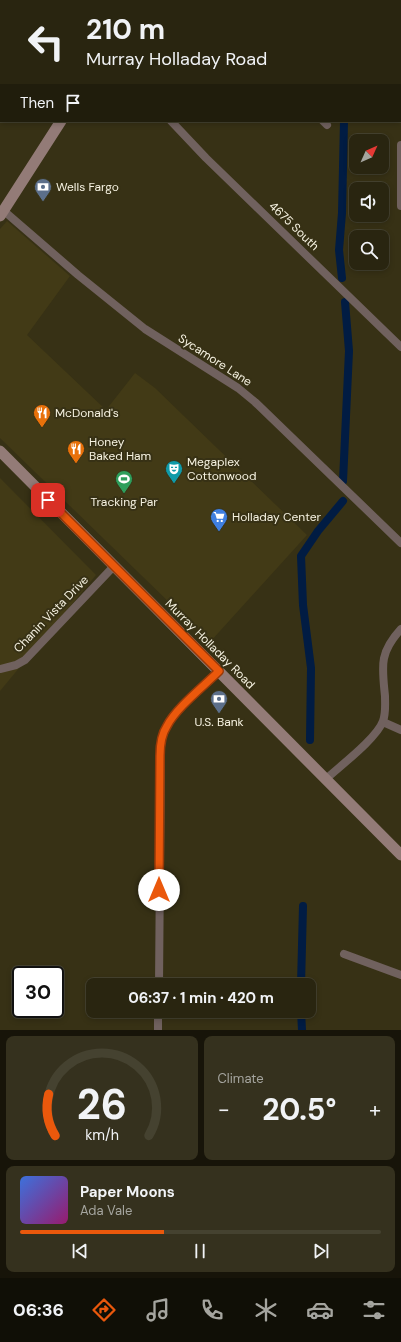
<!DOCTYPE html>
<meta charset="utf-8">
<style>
body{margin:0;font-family:"DM Sans",sans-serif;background:#35311e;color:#f1f3f6;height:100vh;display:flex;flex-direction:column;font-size:15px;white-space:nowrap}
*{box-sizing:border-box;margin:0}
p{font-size:13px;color:#a5a59f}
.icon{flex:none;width:22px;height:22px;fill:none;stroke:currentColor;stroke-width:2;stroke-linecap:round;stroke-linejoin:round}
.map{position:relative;height:1030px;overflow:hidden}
.details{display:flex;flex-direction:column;gap:6px;padding:6px;background:#171409;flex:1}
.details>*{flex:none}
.top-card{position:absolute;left:0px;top:0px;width:401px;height:122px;box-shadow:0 2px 6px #0003,0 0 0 1px #454230;background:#292510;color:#f1f3f6;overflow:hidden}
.needle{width:26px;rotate:45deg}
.fabs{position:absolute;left:349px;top:134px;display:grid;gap:8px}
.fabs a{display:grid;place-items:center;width:40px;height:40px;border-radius:8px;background:#292510;box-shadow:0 2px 6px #0003,0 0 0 1px #454230;font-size:20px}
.speed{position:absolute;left:12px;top:966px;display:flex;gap:8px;font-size:20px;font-weight:700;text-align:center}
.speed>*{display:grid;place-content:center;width:52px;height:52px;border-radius:50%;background:#292510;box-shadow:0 2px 6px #0003,0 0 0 1px #454230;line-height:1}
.speed .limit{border:2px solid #111;border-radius:6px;background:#fff;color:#111}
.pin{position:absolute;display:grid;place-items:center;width:34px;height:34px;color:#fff;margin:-17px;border-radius:8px;box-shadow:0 2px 6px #0006}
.me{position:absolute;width:44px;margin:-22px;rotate:0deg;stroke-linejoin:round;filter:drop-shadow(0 0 3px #0008)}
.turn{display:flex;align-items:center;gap:14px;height:84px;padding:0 20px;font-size:18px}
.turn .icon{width:52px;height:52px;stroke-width:2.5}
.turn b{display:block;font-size:28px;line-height:34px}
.then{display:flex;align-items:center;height:38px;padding:0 20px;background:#0003;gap:8px;font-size:15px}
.big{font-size:30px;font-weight:700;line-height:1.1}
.details .widget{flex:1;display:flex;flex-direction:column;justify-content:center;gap:6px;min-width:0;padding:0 14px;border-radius:8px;background:#35311e}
.details .dial{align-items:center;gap:0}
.dial svg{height:104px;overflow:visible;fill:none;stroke:#454230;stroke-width:7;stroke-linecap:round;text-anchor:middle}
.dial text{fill:#f1f3f6;stroke:none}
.song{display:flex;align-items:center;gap:12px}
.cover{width:48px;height:48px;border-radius:6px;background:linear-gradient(135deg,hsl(220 70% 55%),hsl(320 70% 35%))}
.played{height:4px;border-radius:2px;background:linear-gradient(90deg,#ea580c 40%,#454230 40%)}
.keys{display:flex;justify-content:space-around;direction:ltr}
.heat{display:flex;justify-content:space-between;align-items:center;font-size:22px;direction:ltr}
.details .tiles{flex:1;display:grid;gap:6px;grid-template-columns:1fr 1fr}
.widget:last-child{grid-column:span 2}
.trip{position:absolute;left:86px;top:978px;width:230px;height:40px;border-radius:8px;background:#292510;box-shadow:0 2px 6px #0003,0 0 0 1px #454230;font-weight:700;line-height:40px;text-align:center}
.menu{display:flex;height:64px;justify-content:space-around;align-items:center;background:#100f06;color:#a5a59f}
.menu .icon{width:28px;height:28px}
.menu .on{color:#ea580c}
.menu b{font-size:18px;color:#f1f3f6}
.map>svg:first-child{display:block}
</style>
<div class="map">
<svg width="401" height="1030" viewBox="0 0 401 1030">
<rect width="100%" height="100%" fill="#373115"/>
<g fill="#423a16">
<polygon points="7,221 70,276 27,335 106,410 135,373 155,388 307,535 210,642 0,438 0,229"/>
<polygon points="0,478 96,575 0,691"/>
</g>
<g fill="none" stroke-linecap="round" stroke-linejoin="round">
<g stroke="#011c43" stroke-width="8">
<polyline points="367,1 368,0"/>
<polyline points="342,278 339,250 342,213 344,121"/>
<polyline points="343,481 349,351 345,302"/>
<polyline points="310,740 311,668 303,605 301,556 318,531 343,501"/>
<polyline points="301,985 303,906"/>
<polyline points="301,1011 302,1030"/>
</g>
<g stroke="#70615e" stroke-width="8">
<polyline points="201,0 202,1"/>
<polyline points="320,0 321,1"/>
<polyline points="400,67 401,65"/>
<polyline points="400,78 401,79"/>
<polyline points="171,121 206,158 401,347"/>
<polyline points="323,121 327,125"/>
<polyline points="401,145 401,206"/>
<polyline points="4,211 78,275 145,329 238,388 255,402 401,543"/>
<polyline points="0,669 16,665 25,660 114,566"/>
<polyline points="383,722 401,730"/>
<path d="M326,779c14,-13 51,-41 57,-58 3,-8 2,-16 2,-25 -3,-30 -6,-43 16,-67"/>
<polyline points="344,954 401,975"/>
<path d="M159,985l2,-242c6,-30 37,-51 58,-72"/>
<polyline points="158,1030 158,1011"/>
</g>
<g stroke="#937b77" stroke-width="11">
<polyline points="133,1 134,0"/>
<polyline points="0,216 61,121"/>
<polyline points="0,451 401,855"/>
</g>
</g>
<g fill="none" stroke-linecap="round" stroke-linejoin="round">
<defs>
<path id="route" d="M48,500l171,171c-15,15 -43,37 -52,55 -6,9 -7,20 -7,30l-1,134"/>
</defs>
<use href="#route" stroke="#983908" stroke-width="10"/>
<use href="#route" stroke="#ea580c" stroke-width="7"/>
</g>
<defs>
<symbol id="bank-pin" viewBox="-11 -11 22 30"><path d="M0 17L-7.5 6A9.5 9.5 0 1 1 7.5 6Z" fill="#5c6f8a" stroke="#373115"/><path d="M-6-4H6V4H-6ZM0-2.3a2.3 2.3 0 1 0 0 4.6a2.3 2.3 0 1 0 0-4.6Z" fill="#fff"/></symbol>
<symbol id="restaurant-pin" viewBox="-11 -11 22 30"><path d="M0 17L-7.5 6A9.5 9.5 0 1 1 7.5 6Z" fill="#e8710a" stroke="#373115"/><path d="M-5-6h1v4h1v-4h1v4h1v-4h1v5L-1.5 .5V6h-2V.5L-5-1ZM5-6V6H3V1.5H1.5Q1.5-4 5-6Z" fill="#fff"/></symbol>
<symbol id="theatre-pin" viewBox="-11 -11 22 30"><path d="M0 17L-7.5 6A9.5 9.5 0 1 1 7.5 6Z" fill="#0f9aa8" stroke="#373115"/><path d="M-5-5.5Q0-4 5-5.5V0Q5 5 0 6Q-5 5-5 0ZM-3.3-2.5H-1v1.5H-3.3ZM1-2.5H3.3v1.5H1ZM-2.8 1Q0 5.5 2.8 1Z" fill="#fff"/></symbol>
<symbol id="stadium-pin" viewBox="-11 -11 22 30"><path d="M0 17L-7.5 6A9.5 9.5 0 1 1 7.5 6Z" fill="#2e9e5b" stroke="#373115"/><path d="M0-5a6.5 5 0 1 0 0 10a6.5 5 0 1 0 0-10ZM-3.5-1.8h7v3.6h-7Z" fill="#fff"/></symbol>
<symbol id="supermarket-pin" viewBox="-11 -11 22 30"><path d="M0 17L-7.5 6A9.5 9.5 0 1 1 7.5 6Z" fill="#3f7fe0" stroke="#373115"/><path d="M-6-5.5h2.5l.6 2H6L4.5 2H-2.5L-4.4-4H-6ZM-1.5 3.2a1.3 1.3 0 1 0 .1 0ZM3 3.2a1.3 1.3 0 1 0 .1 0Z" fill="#fff"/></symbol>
</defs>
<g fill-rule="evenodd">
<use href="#bank-pin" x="33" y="177" width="20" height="27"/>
<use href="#restaurant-pin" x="32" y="403" width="20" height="27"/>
<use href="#restaurant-pin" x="66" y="439" width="20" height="27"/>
<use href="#theatre-pin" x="164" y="459" width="20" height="27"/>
<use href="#stadium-pin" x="114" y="469" width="20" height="27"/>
<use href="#supermarket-pin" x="209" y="507" width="20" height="27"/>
<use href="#bank-pin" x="209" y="689" width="20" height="27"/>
</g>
<g text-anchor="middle" stroke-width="4" stroke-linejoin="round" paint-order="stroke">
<g font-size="12" fill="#f6f2e1" stroke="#373115" text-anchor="start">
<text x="56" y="191">Wells Fargo</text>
<text x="55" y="417">McDonald's</text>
<text x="89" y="446">Honey<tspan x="89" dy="14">Baked Ham</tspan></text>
<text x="187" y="466">Megaplex<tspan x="187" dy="14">Cottonwood</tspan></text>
<text x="124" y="506" text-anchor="middle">Tracking Par</text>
<text x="232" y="521">Holladay Center</text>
<text x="219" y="726" text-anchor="middle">U.S. Bank</text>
</g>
<g font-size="12" fill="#f6f2e1" stroke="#373115">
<text transform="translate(294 226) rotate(44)" y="4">4675 South</text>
<text transform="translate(215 360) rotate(33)" y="4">Sycamore Lane</text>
<text transform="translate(51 614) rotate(-46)" y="4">Chanin Vista Drive</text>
<text transform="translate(210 644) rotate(45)" y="4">Murray Holladay Road</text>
</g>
</g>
</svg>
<div class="fabs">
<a><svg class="needle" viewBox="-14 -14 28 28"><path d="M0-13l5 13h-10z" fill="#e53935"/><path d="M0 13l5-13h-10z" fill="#a5a59f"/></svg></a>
<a><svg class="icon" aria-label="sound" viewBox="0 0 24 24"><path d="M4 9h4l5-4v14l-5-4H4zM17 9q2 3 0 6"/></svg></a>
<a><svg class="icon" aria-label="search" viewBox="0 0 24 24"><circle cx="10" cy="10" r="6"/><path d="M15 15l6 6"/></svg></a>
</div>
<div class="speed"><div class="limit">30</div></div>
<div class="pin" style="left:48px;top:500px;background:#d93025"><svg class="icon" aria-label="arrive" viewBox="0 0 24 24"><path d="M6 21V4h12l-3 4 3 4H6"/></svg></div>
<svg class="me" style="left:159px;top:890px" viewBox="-20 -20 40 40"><circle r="19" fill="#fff"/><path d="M0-13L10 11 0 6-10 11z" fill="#ea580c"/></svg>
<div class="trip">06:37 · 1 min · 420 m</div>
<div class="top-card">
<div class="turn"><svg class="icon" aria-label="left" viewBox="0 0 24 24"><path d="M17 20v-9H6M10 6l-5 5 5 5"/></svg><div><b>210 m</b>Murray Holladay Road</div></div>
<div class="then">Then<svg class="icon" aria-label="arrive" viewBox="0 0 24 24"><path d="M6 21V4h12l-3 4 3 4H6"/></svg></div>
</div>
</div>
<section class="details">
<div class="tiles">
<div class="widget dial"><svg viewBox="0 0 100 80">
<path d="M14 69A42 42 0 1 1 86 69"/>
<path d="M14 69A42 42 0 0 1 9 37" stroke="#ea580c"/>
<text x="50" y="56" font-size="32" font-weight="700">26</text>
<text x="50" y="72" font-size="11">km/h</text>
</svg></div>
<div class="widget"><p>Climate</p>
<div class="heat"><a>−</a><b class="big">20.5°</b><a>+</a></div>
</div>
<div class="widget">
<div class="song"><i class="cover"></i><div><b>Paper Moons</b><p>Ada Vale</p></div></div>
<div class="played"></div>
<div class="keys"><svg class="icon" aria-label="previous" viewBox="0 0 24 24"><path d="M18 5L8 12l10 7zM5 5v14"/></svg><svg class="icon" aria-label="pause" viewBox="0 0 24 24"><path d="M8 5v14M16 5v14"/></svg><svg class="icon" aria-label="next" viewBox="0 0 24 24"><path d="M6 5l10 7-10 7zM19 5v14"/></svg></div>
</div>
</div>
</section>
<nav class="menu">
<b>06:36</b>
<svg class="icon on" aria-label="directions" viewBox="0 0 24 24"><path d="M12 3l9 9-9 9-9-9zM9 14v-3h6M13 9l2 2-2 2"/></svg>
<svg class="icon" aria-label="music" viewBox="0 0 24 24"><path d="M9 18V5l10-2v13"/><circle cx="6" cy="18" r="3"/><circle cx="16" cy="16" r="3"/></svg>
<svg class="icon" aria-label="phone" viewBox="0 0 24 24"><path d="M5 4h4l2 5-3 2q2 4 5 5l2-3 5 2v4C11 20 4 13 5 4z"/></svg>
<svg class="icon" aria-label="climate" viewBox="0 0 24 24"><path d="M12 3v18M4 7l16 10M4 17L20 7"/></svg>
<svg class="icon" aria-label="car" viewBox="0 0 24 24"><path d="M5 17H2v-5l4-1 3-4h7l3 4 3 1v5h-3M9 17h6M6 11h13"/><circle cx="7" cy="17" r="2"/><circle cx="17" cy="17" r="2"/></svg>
<svg class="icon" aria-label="filters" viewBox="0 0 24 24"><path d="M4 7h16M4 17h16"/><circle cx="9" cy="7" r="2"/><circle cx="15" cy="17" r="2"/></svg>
</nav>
